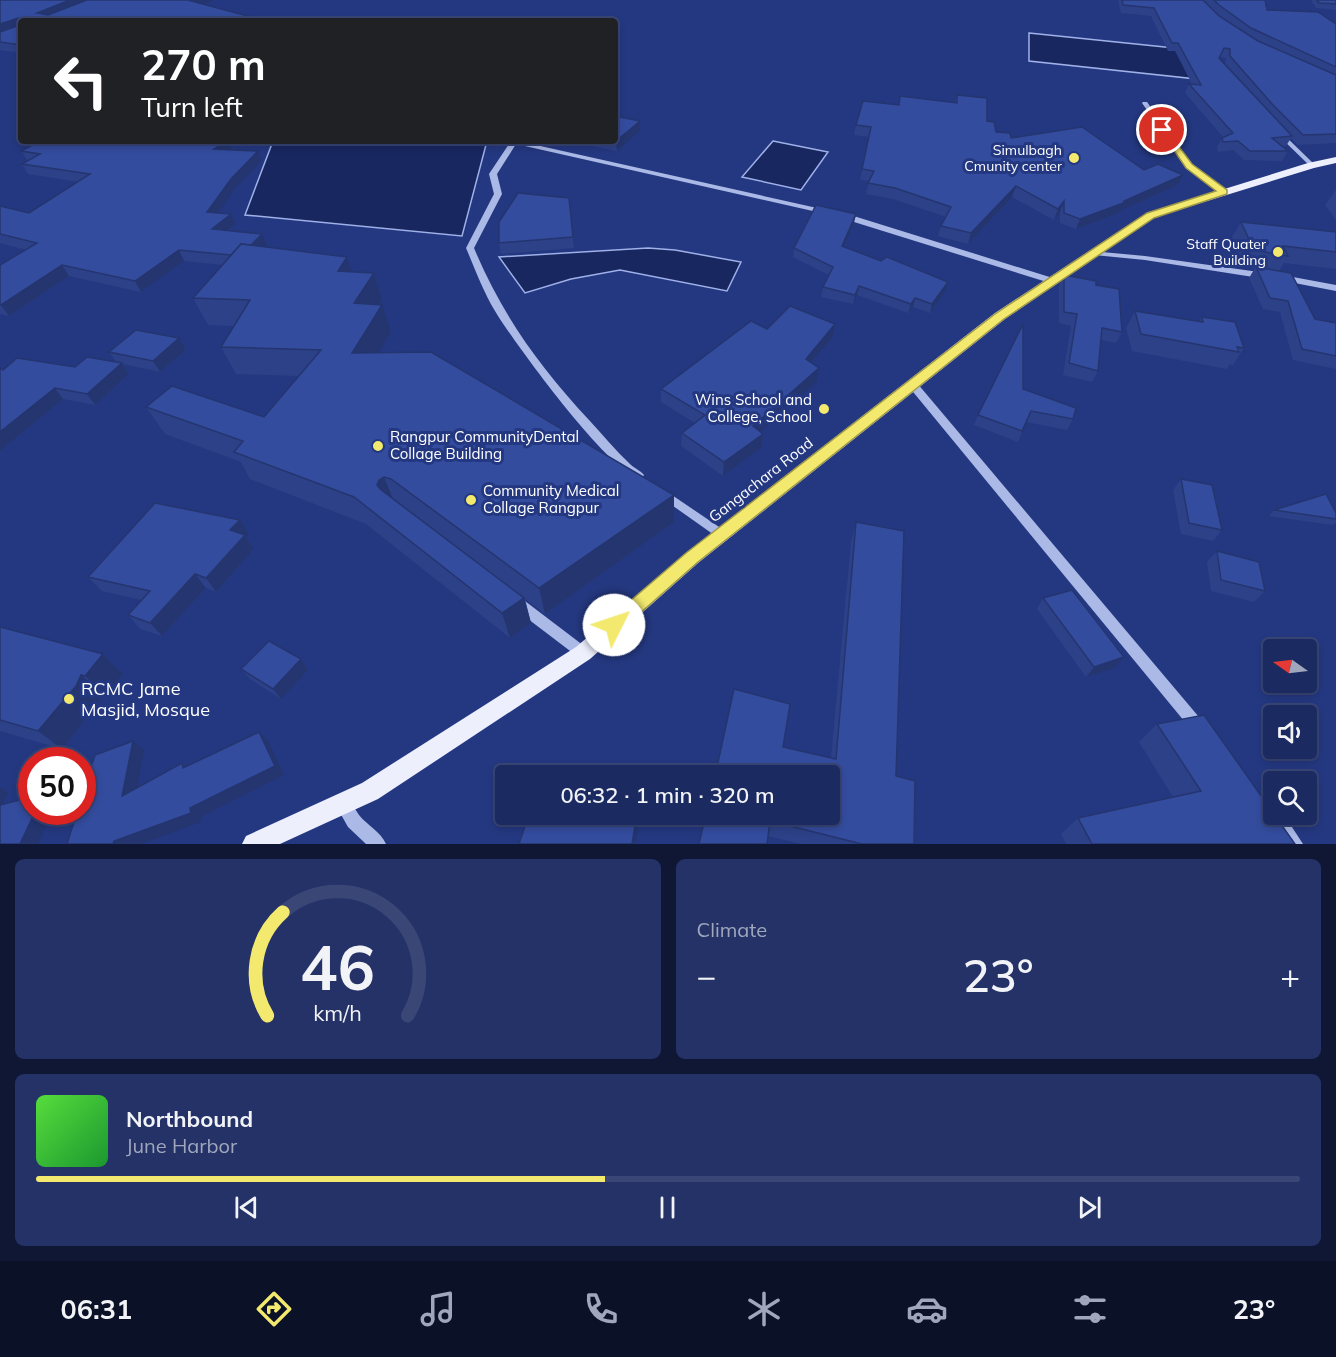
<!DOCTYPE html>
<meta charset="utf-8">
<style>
body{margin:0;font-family:Mulish,sans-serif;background:#243267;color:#f1f3f6;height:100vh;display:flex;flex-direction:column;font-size:22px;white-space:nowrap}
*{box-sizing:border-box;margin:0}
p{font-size:20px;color:#a0a7bd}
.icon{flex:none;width:33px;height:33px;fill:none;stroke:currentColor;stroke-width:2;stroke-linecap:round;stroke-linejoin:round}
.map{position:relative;height:844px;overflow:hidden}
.panel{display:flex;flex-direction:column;gap:15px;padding:15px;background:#0f1735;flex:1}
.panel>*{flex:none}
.guide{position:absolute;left:18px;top:18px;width:600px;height:126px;border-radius:6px;box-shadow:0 3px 9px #0003,0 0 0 2px #394676;background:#202124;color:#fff;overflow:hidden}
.needle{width:39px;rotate:284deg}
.buttons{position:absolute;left:1263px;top:639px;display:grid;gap:12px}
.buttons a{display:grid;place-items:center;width:54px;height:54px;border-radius:6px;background:#1b2a61;box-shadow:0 3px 9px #0003,0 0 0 2px #394676;font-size:30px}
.speed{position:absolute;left:18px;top:747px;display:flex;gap:12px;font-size:30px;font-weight:700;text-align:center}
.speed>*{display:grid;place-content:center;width:78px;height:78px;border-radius:50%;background:#1b2a61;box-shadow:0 3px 9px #0003,0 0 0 2px #394676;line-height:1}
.speed .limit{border:9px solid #d22;background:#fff;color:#111}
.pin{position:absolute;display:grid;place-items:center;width:51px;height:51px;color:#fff;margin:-26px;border:3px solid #fff;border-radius:50%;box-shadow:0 2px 6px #0007}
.me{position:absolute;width:66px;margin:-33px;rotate:49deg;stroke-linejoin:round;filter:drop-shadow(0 0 4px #0008)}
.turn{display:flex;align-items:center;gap:21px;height:126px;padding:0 24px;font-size:27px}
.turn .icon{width:78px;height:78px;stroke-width:2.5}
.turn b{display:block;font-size:42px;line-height:51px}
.big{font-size:45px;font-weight:600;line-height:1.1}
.panel .widget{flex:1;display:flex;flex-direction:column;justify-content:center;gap:9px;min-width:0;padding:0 21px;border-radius:9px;background:#243267}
.panel .dial{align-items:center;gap:0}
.dial svg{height:156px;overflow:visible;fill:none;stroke:#394676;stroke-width:7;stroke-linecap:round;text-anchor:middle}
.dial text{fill:#f1f3f6;stroke:none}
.song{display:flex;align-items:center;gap:18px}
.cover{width:72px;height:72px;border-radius:9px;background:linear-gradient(135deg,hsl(110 70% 55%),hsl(130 70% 35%))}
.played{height:6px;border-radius:3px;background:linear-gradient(90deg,#f2e96e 45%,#394676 45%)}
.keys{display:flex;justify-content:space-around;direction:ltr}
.heat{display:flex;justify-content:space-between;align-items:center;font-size:33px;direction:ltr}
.panel .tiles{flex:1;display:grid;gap:15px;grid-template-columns:1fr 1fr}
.widget:last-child{grid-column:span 2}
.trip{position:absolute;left:495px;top:765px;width:345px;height:60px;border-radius:6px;background:#1b2a61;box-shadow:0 3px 9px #0003,0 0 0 2px #394676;font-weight:600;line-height:60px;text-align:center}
.dock{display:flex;height:96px;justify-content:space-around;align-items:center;background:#0b1127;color:#a0a7bd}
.dock .icon{width:42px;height:42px}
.dock .active{color:#f2e96e}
.dock b{font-size:27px;color:#f1f3f6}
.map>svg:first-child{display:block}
</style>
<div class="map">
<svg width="1336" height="844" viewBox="0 0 1336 844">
<rect width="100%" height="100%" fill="#243881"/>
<g fill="#192761" stroke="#9fb1e8" stroke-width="1.5">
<polygon points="1029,33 1184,49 1197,79 1029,61"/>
<polygon points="273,141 487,141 462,236 245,215"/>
<polygon points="773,141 828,152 801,190 742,177"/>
<polygon points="648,248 675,250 741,262 727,291 620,270 571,279 525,293 499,257"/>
</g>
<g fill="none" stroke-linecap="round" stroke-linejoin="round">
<g fill="#abb9e7" fill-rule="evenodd">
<polygon points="1143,102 1147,102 1191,165 1226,190 1226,194 1220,194 1187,167 1142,103"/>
<polygon points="1278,133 1282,133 1314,164 1314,166 1310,166 1278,135"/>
<path d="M511,141h7l308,69 4,2 -4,2 -310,-70 -19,30 5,20 -28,54c28,67 65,118 115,172 13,14 26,30 41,44 4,4 10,6 14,11l-2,3c-25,6 -132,-141 -147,-167 -12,-20 -20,-42 -29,-63l28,-54 -5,-20z"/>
<polygon points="838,213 844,213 1056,279 1057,281 1056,283 1050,283 838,217"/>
<polygon points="1091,251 1145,256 1266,273 1270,276 1266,279 1145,260 1094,255 1090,253"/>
<polygon points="1282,275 1336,285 1336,291 1279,280 1279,276"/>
<polygon points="913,382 917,383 1204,723 1206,728 1204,733 1199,735 1194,733 909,387 908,385 909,383"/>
<polygon points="663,489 725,531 727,534 725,537 721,539 717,537 659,496 657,493 659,490"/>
<polygon points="516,596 521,598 588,649 590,653 588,657 583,659 578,657 511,606 510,602 511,598"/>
<path d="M343,796c9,4 11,12 16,19 8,10 22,17 27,29h-20l-18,-17 -13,-23 2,-6z"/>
<polygon points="1282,819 1288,821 1303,844 1285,844 1274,827 1276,821"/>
</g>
<polygon fill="#edeffd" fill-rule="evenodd" points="1336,157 1336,163 1314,168 1155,217 1005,319 698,563 590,659 378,799 280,844 242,844 246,836 362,783 576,647 686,553 995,313 1147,213 1308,163"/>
</g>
<g fill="#2d4188" fill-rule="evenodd">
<polygon points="0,0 215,0 204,5 21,21 21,53 0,50"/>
<path d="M1118,0h147l2,10 69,14v119l-38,2 -7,-7 -5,8h-4l6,5 -6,10 -38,-1 -11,-10 -15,2 -1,-5 5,-9 1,-1 -38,-44 4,-9h3l-17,-33h-7l-17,-35 -30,-3zM1220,57l6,1 -1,6 -6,-6z"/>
<polygon points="1311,0 1336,0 1336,10 1316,8"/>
<polygon points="957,95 987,121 996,132 1011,138 1144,170 1183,175 1178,185 1122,210 1121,212 1076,229 1060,223 1060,212 1054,220 1012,197 968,244 938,236 941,226 946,217 893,199 866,194 869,181 860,180 869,137 854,135 856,125 899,105 955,102"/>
<polygon points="640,121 640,131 617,151 577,143 577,141 615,141"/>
<polygon points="40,141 233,141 229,143 232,150 262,161 235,189 218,213 231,214 236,224 228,231 267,245 264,247 347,257 352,272 374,273 382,300 379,305 391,332 379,352 674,495 674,522 545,614 525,599 531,623 510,638 366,524 250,479 241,462 165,434 146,407 264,417 298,376 236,374 221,347 234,326 208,325 193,298 223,265 184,261 141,292 69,276 9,316 0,314 0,265 26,250 0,243 0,206 29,213 79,182 28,174 22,164 28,161 21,151"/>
<polygon points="1336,190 1336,220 1325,205"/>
<polygon points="569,198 574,248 501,254 499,243"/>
<polygon points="1241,222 1336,232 1336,269 1284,263 1279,271 1315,319 1336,323 1336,369 1293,360 1280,312 1263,309 1249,278 1255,268 1244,266 1232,237"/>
<polygon points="854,223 844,246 881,261 948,282 945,292 930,313 913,307 908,313 857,295 853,304 821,297 823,287 829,275 793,257 794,248"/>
<polygon points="1064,275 1096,285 1122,332 1116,343 1101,340 1098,371 1092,382 1063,375 1071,326 1059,323 1059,286"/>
<polygon points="1135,311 1199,322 1202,317 1244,348 1233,365 1230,364 1227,369 1132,351 1126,328"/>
<polygon points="835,324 833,337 811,363 817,382 760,431 763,434 762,447 723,476 681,446 682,433 695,423 661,402 661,389 767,329"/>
<polygon points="179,338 186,350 160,372 123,364 129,374 95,405 63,399 0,451 0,368 3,370 75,367 116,362 109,352"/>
<polygon points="1023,389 1073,419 1067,430 1026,422 1018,442 974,425 978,415"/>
<polygon points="1181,479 1222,530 1213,541 1181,534 1173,490"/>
<polygon points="1274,510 1336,513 1336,522 1333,525 1269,516"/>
<polygon points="856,522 896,776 914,844 801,844 768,836 783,747 831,758 851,542"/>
<polygon points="249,534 246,538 254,549 216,592 206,588 162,636 140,629 128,615 142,600 102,591 88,577"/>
<polygon points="1217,551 1265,591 1254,602 1211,591 1207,562"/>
<polygon points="1043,598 1115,668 1086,677 1037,609"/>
<polygon points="0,627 103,654 123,674 106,695 103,694 98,704 62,749 0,731"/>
<polygon points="241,669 308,670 281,699 250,679"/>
<polygon points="1157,724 1295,844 1066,844 1061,834 1078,818 1173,797 1139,742"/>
</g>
<g fill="#24356f">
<polygon points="70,0 93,0 42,21 37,13"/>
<polygon points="194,0 215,0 194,9 191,1"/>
<polygon points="18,18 21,24 0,34 0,24"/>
<polygon points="640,121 640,131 617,151 616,141"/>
<polygon points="218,141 233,141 229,143 232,150 214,149"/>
<polygon points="258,151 262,161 235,189 212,222 207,212 231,179"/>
<polygon points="1183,175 1178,185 1122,210 1121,212 1076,229 1080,219"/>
<polygon points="1016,186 1012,197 968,244 971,233"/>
<polygon points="1064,201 1060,212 1054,220 1058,209"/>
<polygon points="231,214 236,224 217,239 212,229"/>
<polygon points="856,214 854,223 840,255 842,246"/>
<polygon points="262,234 267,245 244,267 239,256"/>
<polygon points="179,250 184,261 141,292 135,281"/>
<polygon points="347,257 356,283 338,271"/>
<polygon points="62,265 69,276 9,316 1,305"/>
<polygon points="374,273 382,300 363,330 354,303"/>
<polygon points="948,282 945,292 930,313 932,304"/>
<polygon points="859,286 857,295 853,304 855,295"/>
<polygon points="915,298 913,307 908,313 911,304"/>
<polygon points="382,305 391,332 363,380 352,353"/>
<polygon points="835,324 833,337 803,372 806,359"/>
<polygon points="179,338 186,350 160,372 153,361"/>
<polygon points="122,363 129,374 95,405 87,394"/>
<polygon points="819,368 817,382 752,439 753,426"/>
<polygon points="55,388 63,399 0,451 0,432"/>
<polygon points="763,434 762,447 723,476 724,462"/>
<polygon points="384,477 395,504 390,507 377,485 379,480"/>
<polygon points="674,495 674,522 545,614 539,588"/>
<polygon points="240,520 249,534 246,538 254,549 216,592 206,578 230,530"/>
<polygon points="195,574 206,588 162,636 150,623"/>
<polygon points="524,598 531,623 510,638 502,613"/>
<polygon points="103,654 123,674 106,695 85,676"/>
<polygon points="1124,657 1115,668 1086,677 1094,667"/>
<polygon points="301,659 308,670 281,699 273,689"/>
<polygon points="81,675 103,694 98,704 62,749 38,731"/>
<polygon points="259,732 268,741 284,775 201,817 201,822 141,844 113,844 114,841 190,808"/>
<polygon points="133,741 144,750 134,805 122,796"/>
<polygon points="0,787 8,793 0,808"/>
<polygon points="35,812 52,812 38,844 20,844"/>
<polygon points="637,814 641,814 635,844 632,844"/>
</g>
<g fill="#344c9e" stroke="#24356f" stroke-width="1.5">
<polygon points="0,0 70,0 37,13 48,15 87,0 194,0 191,1 266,21 21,21 21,45 0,42 0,32 17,26 18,18 0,24"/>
<polygon points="1122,0 1203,0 1219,16 1258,41 1336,75 1336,134 1303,135 1273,105 1230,56 1230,49 1224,48 1219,58 1292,136 1272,138 1288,151 1250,151 1238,141 1223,142 1222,138 1233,133 1189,84 1201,85 1178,43 1172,43 1154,8 1123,5"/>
<polygon points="1214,0 1265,0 1267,10 1318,12 1336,24 1336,67 1251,28 1219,5"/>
<polygon points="1317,0 1336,0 1336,4 1319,3"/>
<polygon points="957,95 987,98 987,121 994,122 996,132 1010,133 1011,138 1082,127 1144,170 1158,164 1183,175 1124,201 1126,202 1080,219 1064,213 1064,201 1058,209 1016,186 971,233 941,226 951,207 895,188 868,183 874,171 862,169 871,127 856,125 863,101 899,105 900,96 957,103"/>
<polygon points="615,116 640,121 616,141 615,141"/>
<polygon points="40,141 227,141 214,149 258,151 231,179 207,212 231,214 212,229 262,234 251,245 241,244 231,255 179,250 135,281 62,265 1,305 0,305 0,265 37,243 0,234 0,206 29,213 90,174 22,164 40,154 21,151"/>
<polygon points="518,193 569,198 573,237 499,243 499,222"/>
<polygon points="816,205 856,214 842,246 881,261 887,257 948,282 932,304 915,298 911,304 859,286 855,295 823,287 833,267 794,248"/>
<polygon points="1241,222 1336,232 1336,252 1283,246 1288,256 1254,250"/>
<polygon points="241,244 347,257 338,271 374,273 354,303 382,305 352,353 431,352 674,495 539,588 391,479 384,477 379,480 377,485 380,489 524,598 502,613 354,497 234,452 243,441 146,407 172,386 264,417 321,350 221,347 250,300 193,298"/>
<polygon points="1256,267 1291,273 1315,319 1336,323 1336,356 1302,349 1288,301 1270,298"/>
<polygon points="1064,275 1096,281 1096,285 1119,289 1122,332 1102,328 1098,371 1069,363 1077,314 1064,312"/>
<polygon points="790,306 835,324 806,359 819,368 753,426 763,434 724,462 682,433 705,415 661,389 751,321 767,329"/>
<polygon points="1135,311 1203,322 1202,317 1235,322 1244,348 1237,347 1239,352 1141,334"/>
<polygon points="1023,324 1023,389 1076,408 1073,419 1031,411 1022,431 978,415"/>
<polygon points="136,330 179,338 153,361 109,352"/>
<polygon points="87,357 122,363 87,394 55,388 0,432 0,368 3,370 17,358 75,367"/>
<polygon points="1181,479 1212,485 1222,530 1189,523"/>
<polygon points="1326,494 1336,513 1336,519 1274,510"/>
<polygon points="155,503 240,520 230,530 245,535 206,578 195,574 150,623 128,615 150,591 88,577"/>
<polygon points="856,522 904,531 896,776 915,781 914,844 862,844 770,821 767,844 699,844 706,814 830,814 830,776 715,776 734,689 790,704 783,747 836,759"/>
<polygon points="1217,551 1259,562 1265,591 1221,580"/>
<polygon points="1072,590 1124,657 1094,667 1043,598"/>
<polygon points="0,627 103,654 85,676 81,675 76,686 38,731 0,720"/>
<polygon points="269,641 301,659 273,689 241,669"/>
<polygon points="1204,715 1295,844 1092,844 1078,818 1201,791 1157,724"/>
<polygon points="259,732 275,766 190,808 191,813 114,841 113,844 67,844 77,812 82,812 82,793 95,755 133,741 122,796 182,763 183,768"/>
<polygon points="545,769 566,776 543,776"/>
<polygon points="32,797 32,812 35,812 20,844 0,844 0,805"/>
<polygon points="529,814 637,814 632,844 519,844"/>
</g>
<polygon fill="#f2e96e" stroke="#9d9748" stroke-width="1.5" points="1159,128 1165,128 1192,164 1227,190 1227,194 1154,218 1004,319 698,562 620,631 614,633 608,631 605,625 608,620 686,553 995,314 1147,213 1216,191 1186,168"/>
<g fill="#f2e96e" stroke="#243881" stroke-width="2">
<circle cx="1074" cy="158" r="6"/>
<circle cx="1278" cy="252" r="6"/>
<circle cx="824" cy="409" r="6"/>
<circle cx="378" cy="446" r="6"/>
<circle cx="471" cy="500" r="6"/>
<circle cx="69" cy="699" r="6"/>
</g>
<g text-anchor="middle" stroke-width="6" stroke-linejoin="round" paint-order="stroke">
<g font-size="14" fill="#fff" stroke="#243881" text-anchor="end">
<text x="1062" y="155">Simulbagh<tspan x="1062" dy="16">Cmunity center</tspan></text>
<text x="1266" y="249">Staff Quater<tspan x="1266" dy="16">Building</tspan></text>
</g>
<g font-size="15" fill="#fff" stroke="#243881" text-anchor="start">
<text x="812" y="405" text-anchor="end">Wins School and<tspan x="812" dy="17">College, School</tspan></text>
<text x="390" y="442">Rangpur CommunityDental<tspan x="390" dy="17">Collage Building</tspan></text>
<text x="483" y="496">Community Medical<tspan x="483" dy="17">Collage Rangpur</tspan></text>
</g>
<g font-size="15" fill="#fff" stroke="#243881">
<text transform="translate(761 480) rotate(-38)" y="5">Gangachara Road</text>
</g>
<g font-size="18" fill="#fff" stroke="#243881" text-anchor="start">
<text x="81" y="695">RCMC Jame<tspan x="81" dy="21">Masjid, Mosque</tspan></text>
</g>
</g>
</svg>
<div class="buttons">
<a><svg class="needle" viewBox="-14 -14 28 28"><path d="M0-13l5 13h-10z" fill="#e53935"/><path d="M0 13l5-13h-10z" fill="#a0a7bd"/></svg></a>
<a><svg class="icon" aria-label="sound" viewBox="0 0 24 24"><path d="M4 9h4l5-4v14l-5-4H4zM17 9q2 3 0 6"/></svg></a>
<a><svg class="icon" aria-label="search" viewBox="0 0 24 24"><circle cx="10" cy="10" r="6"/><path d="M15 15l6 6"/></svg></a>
</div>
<div class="speed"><div class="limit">50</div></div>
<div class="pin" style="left:1162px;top:130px;background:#d93025"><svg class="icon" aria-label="arrive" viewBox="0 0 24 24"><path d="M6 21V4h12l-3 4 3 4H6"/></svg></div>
<svg class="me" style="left:614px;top:625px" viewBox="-20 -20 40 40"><circle r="19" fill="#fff"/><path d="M0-13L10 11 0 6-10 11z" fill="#f2e96e"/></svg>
<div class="trip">06:32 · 1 min · 320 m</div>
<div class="guide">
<div class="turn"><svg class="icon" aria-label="left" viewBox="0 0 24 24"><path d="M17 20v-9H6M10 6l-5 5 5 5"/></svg><div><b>270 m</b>Turn left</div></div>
</div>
</div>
<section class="panel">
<div class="tiles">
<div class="widget dial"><svg viewBox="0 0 100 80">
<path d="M14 69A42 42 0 1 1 86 69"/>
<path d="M14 69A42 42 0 0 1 22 16" stroke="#f2e96e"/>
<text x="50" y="56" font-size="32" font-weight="700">46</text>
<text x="50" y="72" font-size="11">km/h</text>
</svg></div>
<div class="widget"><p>Climate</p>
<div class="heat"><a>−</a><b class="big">23°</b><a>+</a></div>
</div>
<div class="widget">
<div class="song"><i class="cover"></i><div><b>Northbound</b><p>June Harbor</p></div></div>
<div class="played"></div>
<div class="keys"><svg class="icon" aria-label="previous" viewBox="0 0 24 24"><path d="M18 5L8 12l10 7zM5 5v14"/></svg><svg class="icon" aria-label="pause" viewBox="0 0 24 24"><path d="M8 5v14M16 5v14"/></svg><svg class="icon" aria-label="next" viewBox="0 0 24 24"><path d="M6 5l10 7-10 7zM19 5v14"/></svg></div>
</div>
</div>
</section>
<nav class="dock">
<b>06:31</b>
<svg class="icon active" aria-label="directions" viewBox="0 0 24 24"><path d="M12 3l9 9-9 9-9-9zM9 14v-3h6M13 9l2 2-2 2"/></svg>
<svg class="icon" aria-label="music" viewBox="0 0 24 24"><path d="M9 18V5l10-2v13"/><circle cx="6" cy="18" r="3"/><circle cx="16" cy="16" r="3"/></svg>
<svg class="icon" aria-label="phone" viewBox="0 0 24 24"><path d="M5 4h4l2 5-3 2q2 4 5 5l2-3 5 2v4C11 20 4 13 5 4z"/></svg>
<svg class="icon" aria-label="climate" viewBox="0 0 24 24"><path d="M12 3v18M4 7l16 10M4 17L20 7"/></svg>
<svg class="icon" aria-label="car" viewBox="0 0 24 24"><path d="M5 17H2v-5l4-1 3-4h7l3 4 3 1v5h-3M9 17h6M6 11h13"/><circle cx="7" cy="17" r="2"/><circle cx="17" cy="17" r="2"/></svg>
<svg class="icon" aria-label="filters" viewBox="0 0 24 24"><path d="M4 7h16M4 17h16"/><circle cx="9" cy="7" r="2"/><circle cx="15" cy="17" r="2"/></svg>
<b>23°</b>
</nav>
